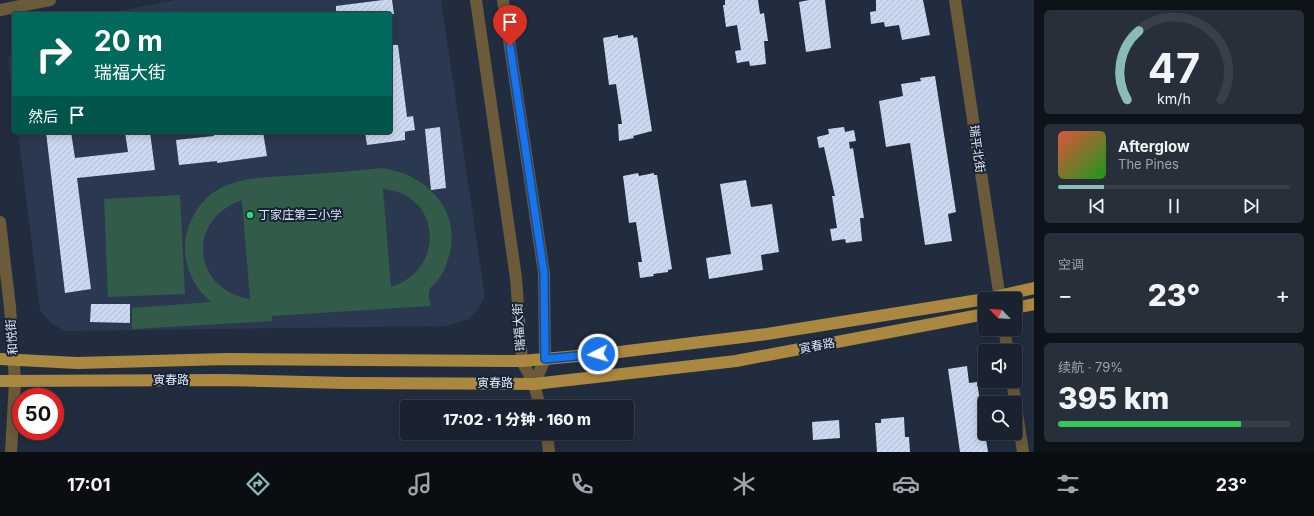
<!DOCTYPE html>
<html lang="zh">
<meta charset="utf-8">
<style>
body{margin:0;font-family:Inter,"Noto Sans SC",sans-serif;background:#262f3a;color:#f1f3f6;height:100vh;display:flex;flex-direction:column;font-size:15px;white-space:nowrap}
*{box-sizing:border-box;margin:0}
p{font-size:13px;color:#9fa4aa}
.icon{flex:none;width:22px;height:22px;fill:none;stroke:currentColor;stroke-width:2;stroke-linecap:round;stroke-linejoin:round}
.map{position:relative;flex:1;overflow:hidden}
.panel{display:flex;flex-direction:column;gap:10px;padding:10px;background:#0e1319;width:280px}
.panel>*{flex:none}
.top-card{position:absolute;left:12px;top:12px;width:380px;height:122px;border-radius:4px;box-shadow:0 2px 10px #0003,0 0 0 1px #373f4a;background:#00695c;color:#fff;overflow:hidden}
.needle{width:26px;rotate:295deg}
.buttons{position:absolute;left:978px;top:292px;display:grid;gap:8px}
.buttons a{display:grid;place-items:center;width:44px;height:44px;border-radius:4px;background:#19222e;box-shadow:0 2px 10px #0003,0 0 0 1px #373f4a;font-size:20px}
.speed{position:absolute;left:12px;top:388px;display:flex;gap:8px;font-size:20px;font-weight:700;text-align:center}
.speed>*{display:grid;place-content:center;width:52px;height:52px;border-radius:50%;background:#19222e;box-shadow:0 2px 10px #0003,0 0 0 1px #373f4a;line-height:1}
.speed .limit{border:6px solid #d22;background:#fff;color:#111}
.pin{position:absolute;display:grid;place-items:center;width:34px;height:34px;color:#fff;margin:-41px -17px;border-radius:50% 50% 50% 0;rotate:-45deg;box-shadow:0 0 4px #0007}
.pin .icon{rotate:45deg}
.me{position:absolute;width:44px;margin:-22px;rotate:265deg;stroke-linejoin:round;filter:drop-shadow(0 0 3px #0008)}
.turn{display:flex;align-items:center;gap:14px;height:84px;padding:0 16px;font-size:18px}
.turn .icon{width:52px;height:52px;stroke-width:2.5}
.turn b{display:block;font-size:28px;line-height:34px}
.then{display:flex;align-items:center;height:38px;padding:0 16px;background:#0003;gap:8px;font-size:15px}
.big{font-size:30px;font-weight:800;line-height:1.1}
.panel .tile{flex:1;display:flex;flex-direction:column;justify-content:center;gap:6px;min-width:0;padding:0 14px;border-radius:6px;background:#262f3a}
.panel .dial{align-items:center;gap:0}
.dial svg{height:104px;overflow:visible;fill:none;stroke:#373f4a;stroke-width:7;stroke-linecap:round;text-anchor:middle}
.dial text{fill:#f1f3f6;stroke:none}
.song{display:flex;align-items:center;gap:12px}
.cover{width:48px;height:48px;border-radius:6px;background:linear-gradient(135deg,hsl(10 70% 55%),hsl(120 70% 35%))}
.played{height:4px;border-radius:2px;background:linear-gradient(90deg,#8bbbb9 20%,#373f4a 20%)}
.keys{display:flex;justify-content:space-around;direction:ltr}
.heat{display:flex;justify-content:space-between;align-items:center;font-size:22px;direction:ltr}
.charge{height:6px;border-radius:3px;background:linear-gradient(90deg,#34c759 79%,#373f4a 0)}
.trip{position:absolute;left:400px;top:400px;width:234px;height:40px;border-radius:4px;background:#19222e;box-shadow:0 2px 10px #0003,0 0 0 1px #373f4a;font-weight:800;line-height:40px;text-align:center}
.tab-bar{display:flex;height:64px;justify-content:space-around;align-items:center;background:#0a0e12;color:#9fa4aa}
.tab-bar .icon{width:28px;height:28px}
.tab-bar .current{color:#8bbbb9}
.tab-bar b{font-size:18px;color:#f1f3f6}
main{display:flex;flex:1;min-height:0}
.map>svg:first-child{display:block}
</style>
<main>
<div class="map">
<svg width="1034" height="452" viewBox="0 0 1034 452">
<defs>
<pattern id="building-hatch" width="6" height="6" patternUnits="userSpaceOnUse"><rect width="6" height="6" fill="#cad9f0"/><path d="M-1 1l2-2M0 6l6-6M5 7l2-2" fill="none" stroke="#afbbcf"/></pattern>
</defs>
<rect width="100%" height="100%" fill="#212d3e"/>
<g fill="#2a394f">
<polygon points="175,0 441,0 485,297 476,312 467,320 446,326 66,331 52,324 40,310 18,132 390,132 390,14 105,14"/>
<polygon points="14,42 14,104 8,60"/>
</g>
<g fill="#335b49" fill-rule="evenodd">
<path d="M382,168c45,6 82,44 66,91 -2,8 -6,15 -11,22 -2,3 -7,6 -8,10 -1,4 1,11 2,15l-159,10v5l-140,8v-21l79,-6c-18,-15 -27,-36 -26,-59 1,-11 5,-22 11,-32 23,-36 66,-33 104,-36 28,-2 55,-4 82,-7zM383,189c59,5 63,81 8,98zM242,200v1l8,98c-58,-9 -64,-80 -8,-99z"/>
<polygon points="180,195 185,294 108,297 104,199"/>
</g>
<g fill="url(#building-hatch)">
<polygon points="383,0 392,0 394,14 336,14 336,6"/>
<polygon points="725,0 758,0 760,14 764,13 768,41 764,41 766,64 750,66 749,61 737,63 735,51 741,50 737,25 726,27 723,5 725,5"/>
<polygon points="809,0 825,0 831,48 806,52 799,2"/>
<polygon points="876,0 923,0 930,35 902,40 899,25 885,27 884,22 871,24 870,12 876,11"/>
<polygon points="618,35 618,38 633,35 634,38 637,37 652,131 633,136 634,138 619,141 618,124 622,124 616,84 609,85 603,38"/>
<polygon points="390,45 398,45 407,117 413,116 415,130 403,132 405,132 405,140 367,145 365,132 390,132"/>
<polygon points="935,76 956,212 948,214 952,241 925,245 910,143 886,147 879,101 903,96 901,84 921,81 920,78"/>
<polygon points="440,127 446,188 431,190 425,129"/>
<polygon points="844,127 845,132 854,130 856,141 849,142 850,149 853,148 864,218 860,218 862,241 846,243 845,239 832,241 830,229 837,228 832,196 835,196 824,147 819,148 817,137 829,134 828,129"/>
<polygon points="46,132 71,132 75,158 128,152 125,132 150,132 155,170 77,178 91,289 65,293"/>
<polygon points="213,132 263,132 267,156 217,163 217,161 179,165 176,140 214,136"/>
<polygon points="638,173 639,176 654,173 654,175 657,175 672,269 668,270 668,272 653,274 654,276 640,278 638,262 642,262 636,222 629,223 623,176"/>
<polygon points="746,180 751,207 772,204 779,252 761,255 763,270 709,279 706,258 731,254 720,184"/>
<polygon points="91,304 130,304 130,323 90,322"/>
<polygon points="967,366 969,383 977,382 988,452 960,452 948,369"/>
<polygon points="904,417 905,437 909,437 910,452 877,452 875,423 881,423 881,419"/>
<polygon points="839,420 840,438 813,440 812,422"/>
</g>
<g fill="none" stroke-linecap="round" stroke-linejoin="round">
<g stroke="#6c5b3a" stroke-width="12">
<polyline points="476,0 516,278 522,361 534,384 540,407"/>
<polyline points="503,0 544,273 545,359 534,384"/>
<polyline points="955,0 1000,299"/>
<polyline points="0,10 50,0"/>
<polyline points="0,222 10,307 15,382 11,452"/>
<polyline points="1004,329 1008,351"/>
<polyline points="1012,381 1023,452"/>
<polyline points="547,433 549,452"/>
</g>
<g stroke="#ab8840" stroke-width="12">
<polyline points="985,299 1034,288"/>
<polyline points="1015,308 1034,304"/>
<polyline points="0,359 77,363 227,359 522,361 611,353 767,334 985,299"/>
<polyline points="0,381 224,380 346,383 534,384 736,361 985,314"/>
</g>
</g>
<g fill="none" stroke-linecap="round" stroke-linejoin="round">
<defs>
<polyline id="route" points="510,46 544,273 545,359 598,354"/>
</defs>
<use href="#route" stroke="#114b97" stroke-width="10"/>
<use href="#route" stroke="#1a73e8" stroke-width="7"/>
</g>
<circle fill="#34d881" stroke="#172334" stroke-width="1.5" cx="250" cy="215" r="4"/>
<g text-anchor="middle" stroke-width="4" stroke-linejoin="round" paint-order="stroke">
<g font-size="12" fill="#dfe7f2" stroke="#172334">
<text transform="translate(977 149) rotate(82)" y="4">瑞平北街</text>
<text transform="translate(519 327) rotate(-94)" y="4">瑞福大街</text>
<text transform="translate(12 337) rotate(-94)" y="4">和悦街</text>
<text transform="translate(817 346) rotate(-11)" y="4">寅春路</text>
<text x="171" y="384">寅春路</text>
<text x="495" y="387">寅春路</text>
</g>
<g font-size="12" fill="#dfe7f2" stroke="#172334" text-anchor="start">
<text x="258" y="219">丁家庄第三小学</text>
</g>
</g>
</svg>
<div class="buttons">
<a><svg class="needle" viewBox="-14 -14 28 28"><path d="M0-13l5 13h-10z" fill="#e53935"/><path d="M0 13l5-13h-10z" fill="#9fa4aa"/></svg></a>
<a><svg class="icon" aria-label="sound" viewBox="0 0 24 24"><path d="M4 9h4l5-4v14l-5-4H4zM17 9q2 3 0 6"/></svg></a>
<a><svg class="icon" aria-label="search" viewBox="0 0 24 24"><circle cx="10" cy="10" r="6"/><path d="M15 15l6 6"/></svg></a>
</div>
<div class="speed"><div class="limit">50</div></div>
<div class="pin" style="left:510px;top:46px;background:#d93025"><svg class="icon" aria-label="arrive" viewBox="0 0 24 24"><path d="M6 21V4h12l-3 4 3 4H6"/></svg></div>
<svg class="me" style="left:598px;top:354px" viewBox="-20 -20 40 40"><circle r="17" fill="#1a73e8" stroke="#fff" stroke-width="3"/><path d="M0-11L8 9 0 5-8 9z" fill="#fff"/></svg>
<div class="trip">17:02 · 1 分钟 · 160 m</div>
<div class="top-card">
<div class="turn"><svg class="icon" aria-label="right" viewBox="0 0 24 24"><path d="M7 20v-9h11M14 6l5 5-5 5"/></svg><div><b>20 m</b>瑞福大街</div></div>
<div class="then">然后<svg class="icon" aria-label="arrive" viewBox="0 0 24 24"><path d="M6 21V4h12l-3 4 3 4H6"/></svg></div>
</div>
</div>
<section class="panel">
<div class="tile dial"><svg viewBox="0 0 100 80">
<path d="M14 69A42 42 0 1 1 86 69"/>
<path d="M14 69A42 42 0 0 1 23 16" stroke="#8bbbb9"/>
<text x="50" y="56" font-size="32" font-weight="700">47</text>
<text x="50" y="72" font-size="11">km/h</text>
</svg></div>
<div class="tile">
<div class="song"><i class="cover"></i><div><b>Afterglow</b><p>The Pines</p></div></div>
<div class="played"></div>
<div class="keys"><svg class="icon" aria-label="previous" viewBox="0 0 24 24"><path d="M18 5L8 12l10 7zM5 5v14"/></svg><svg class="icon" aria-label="pause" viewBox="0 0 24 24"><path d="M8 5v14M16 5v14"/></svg><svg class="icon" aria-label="next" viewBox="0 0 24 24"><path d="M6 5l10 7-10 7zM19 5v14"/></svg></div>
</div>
<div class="tile"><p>空调</p>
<div class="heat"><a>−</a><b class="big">23°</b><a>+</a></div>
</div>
<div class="tile"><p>续航 · 79%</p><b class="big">395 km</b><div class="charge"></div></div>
</section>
</main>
<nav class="tab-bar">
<b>17:01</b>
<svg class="icon current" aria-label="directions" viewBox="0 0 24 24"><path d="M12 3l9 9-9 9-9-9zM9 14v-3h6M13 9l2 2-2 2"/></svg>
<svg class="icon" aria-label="music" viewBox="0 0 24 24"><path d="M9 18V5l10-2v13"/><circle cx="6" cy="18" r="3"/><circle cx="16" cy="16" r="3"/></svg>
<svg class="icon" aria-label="phone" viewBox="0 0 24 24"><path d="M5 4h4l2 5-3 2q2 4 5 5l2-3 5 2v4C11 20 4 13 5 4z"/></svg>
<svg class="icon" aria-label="climate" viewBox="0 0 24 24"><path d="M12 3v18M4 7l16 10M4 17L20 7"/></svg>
<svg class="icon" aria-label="car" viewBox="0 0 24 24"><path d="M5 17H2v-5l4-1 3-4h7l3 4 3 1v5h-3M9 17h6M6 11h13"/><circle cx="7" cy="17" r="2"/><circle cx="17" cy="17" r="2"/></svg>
<svg class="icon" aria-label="filters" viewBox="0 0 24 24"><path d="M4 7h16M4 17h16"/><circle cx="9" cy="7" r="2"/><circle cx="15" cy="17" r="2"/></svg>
<b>23°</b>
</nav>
